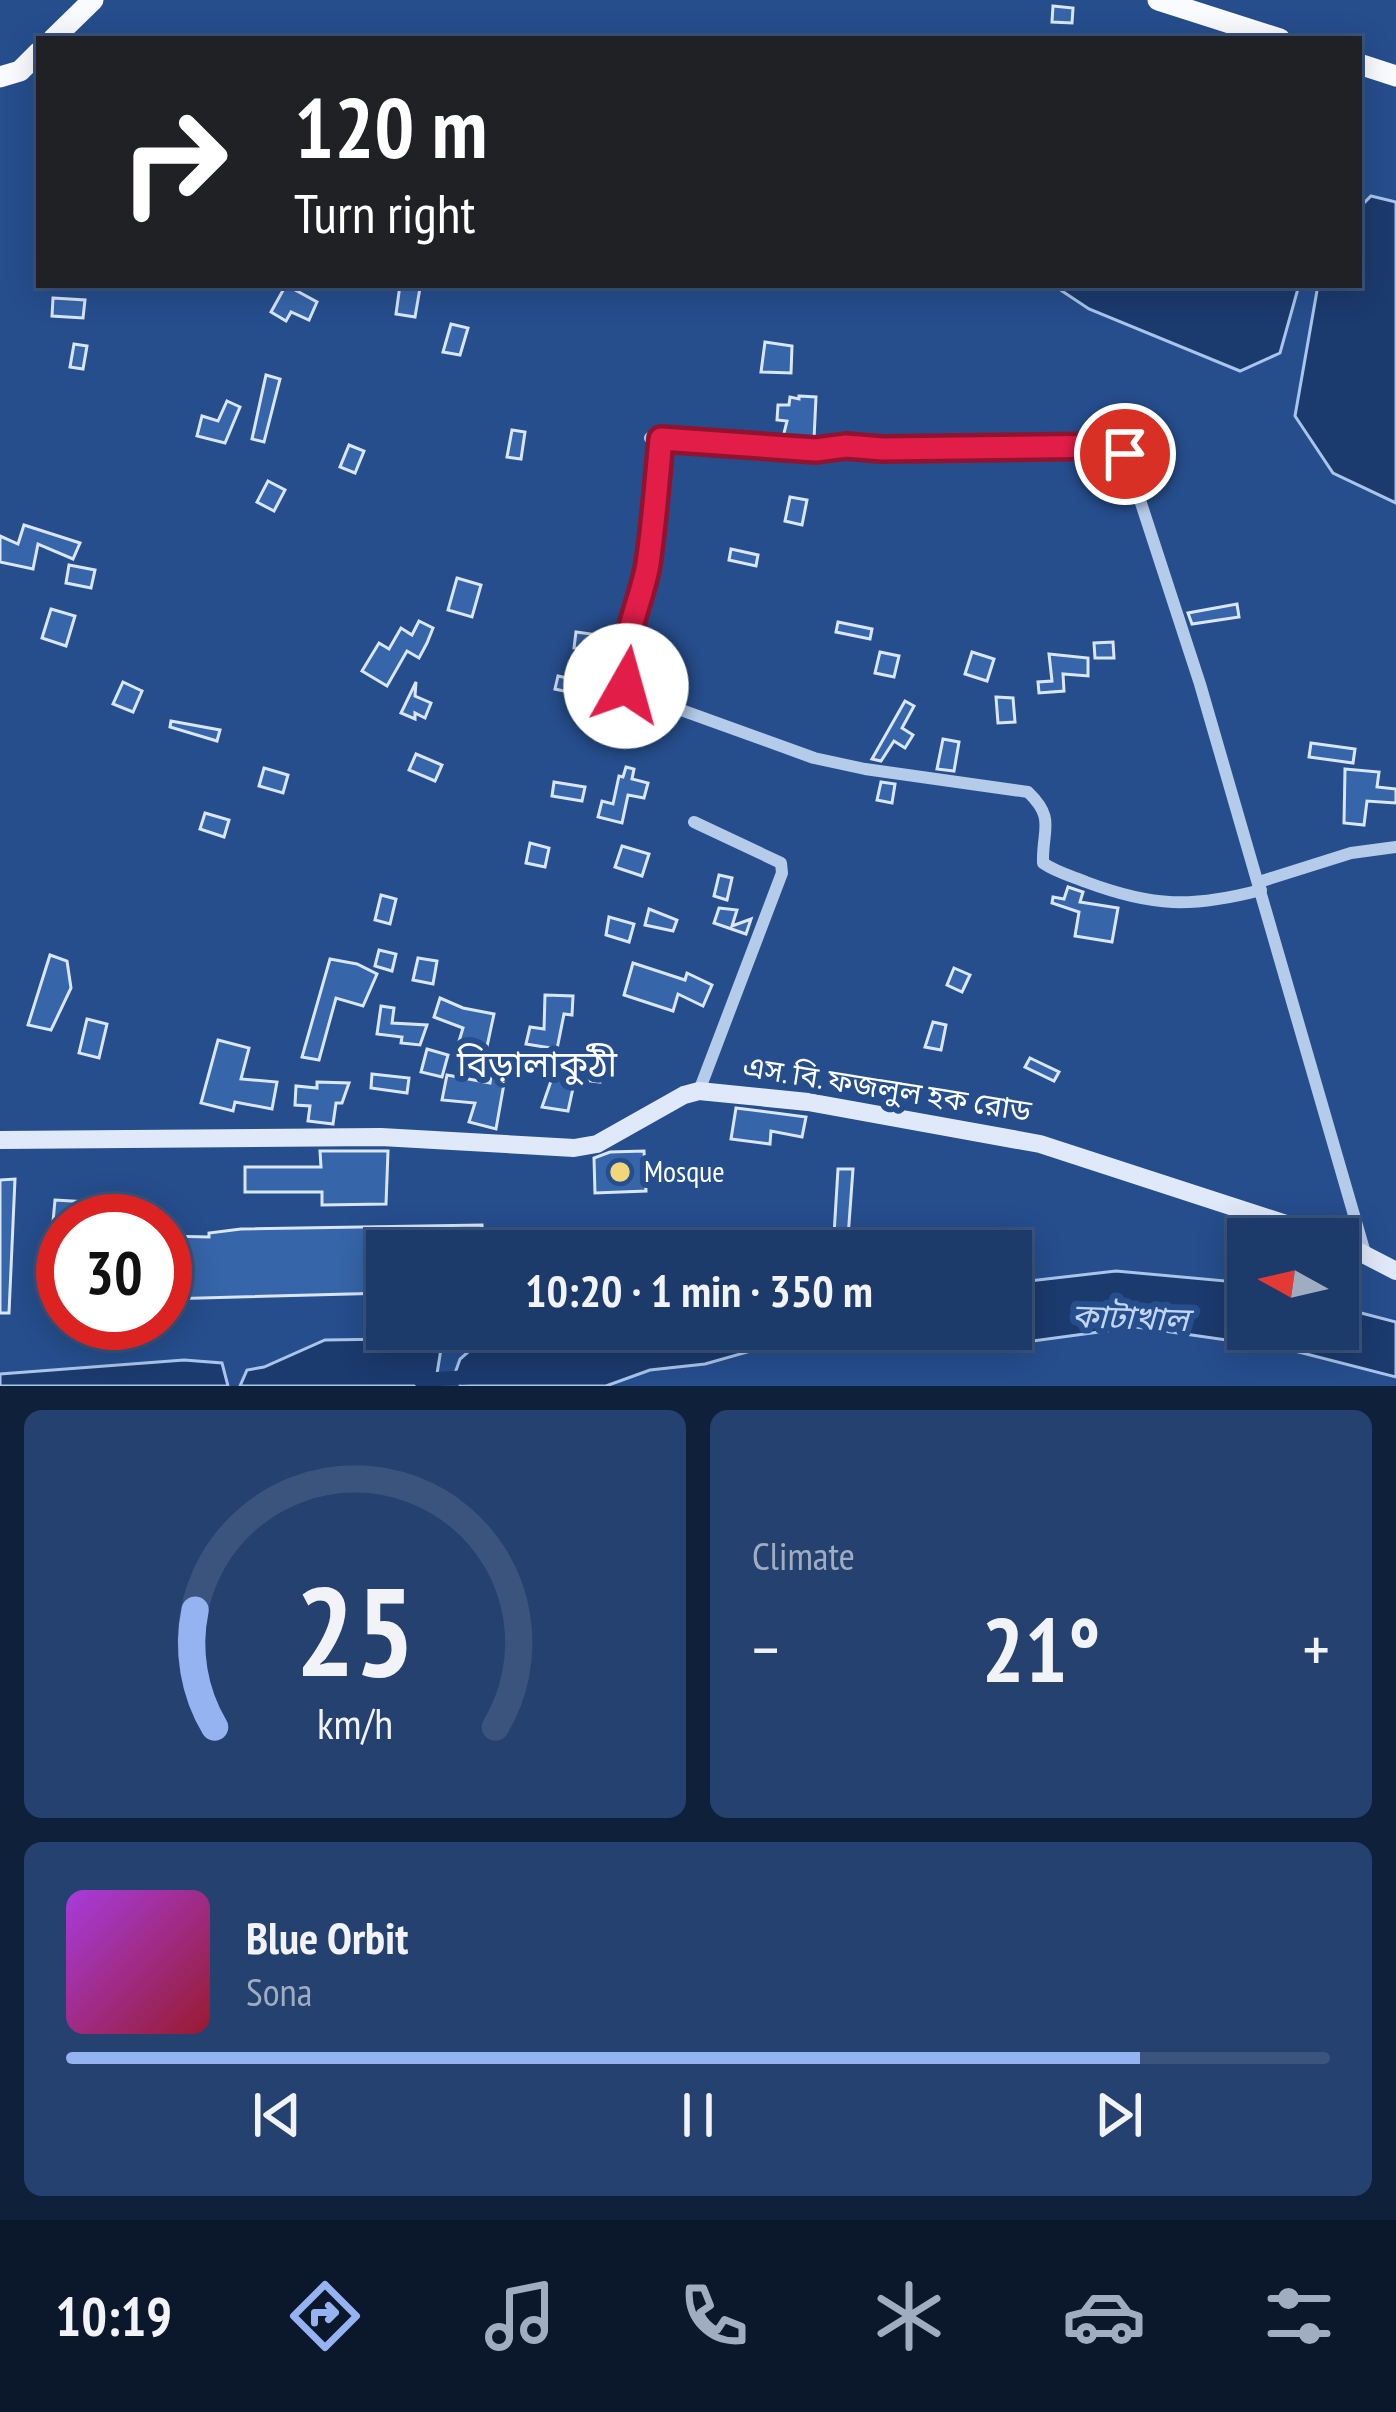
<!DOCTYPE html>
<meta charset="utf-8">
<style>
body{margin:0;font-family:"PT Sans Narrow","Noto Sans Bengali",sans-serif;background:#254170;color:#f1f3f6;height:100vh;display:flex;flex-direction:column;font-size:45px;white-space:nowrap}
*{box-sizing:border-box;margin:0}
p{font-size:39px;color:#a0adc1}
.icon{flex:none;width:66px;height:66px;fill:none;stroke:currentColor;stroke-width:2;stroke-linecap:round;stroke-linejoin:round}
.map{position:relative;height:1386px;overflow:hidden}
.side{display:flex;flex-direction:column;gap:24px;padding:24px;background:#0f203a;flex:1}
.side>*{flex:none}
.guide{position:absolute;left:36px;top:36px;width:1326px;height:252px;border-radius:0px;box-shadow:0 6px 30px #0003,0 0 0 3px #3a547e;background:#202124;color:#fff;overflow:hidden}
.needle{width:78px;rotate:278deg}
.tools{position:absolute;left:1227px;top:1218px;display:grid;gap:24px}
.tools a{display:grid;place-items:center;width:132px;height:132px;border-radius:0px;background:#1c3a6a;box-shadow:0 6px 30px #0003,0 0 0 3px #3a547e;font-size:60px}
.speed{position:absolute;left:36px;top:1194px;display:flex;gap:24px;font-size:60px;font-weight:700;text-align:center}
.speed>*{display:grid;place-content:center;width:156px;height:156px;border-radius:50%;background:#1c3a6a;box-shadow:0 6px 30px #0003,0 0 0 3px #3a547e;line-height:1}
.speed .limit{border:18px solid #d22;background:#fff;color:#111}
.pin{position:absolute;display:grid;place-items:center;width:102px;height:102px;color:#fff;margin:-51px;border:6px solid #fff;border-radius:50%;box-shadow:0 3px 12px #0007}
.me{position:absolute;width:132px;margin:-66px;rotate:7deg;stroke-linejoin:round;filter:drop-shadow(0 0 9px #0008)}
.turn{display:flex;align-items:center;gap:42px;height:252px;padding:0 60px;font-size:54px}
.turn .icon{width:156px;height:156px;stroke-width:2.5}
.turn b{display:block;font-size:84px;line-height:102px}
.big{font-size:90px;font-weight:800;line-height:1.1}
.side .tile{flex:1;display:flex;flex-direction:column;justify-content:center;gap:18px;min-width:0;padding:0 42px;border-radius:18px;background:#254170}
.side .dial{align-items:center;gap:0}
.dial svg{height:312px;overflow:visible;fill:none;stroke:#3a547e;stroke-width:7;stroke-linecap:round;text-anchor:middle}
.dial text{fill:#f1f3f6;stroke:none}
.song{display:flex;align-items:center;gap:36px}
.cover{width:144px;height:144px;border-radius:18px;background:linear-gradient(135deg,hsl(280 70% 55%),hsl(350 70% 35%))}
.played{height:12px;border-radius:6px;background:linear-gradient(90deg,#95b2f1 85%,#3a547e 85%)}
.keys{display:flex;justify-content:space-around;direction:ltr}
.heat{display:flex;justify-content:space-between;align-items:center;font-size:66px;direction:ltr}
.side .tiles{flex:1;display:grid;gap:24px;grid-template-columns:1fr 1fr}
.tile:last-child{grid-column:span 2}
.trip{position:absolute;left:366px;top:1230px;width:666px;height:120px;border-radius:0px;background:#1c3a6a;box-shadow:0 6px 30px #0003,0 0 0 3px #3a547e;font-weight:800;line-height:120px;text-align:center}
.menu{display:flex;height:192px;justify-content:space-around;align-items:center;background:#0b172a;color:#a0adc1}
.menu .icon{width:84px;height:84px}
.menu .selected{color:#95b2f1}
.menu b{font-size:54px;color:#f1f3f6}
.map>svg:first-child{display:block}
</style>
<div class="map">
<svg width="1396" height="1386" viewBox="0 0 1396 1386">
<rect width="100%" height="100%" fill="#264e8d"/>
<g fill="#1b3a6d" stroke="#a9c5eb" stroke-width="3">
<polygon points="1371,196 1396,202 1396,503 1333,473 1295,416 1318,285 1359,285 1359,208"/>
<polygon points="1053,285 1299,285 1280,353 1240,371 1089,309"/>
<polygon points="1116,1271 1248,1283 1248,1329 1338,1329 1338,1307 1396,1322 1396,1377 1283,1348 1136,1327 1010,1344 967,1344 927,1350 858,1345 765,1347 705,1364 650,1370 606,1386 461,1386 454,1376 460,1359 476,1345 551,1350 628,1347 690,1329 1011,1329 1011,1283"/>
<polygon points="393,1339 441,1349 435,1386 240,1386 247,1370 264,1367 325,1340"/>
<polygon points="184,1360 222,1363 228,1386 0,1386 0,1374"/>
</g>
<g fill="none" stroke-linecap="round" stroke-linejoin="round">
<polyline stroke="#1b3a6d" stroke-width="14" points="420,1380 470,1377"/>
</g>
<g fill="#3665a9" stroke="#d9e6f8" stroke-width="3">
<polygon points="1053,6 1073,8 1072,23 1052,22"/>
<polygon points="286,285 317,302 309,320 291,312 286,321 271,312"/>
<polygon points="400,285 420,288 415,317 396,314"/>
<polygon points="53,298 85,300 83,318 52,316"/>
<polygon points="451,324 468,328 460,355 443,352"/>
<polygon points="765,342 792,346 791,373 761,372"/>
<polygon points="74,344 87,346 83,369 70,367"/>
<polygon points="266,375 280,379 264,442 252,439"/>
<polygon points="799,396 816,397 814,439 783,437 787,421 777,420 778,405 789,405 790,397 799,399"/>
<polygon points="227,401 240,407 225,443 197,436 202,416 218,421"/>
<polygon points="512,430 525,432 521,459 507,457"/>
<polygon points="349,445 364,451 355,473 340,467"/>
<polygon points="268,481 285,490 274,511 257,502"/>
<polygon points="790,497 807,500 802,525 785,521"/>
<polygon points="24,525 80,543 73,559 38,544 33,569 0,562 0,536 18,544"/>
<polygon points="731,549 758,555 756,566 729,560"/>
<polygon points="69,565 95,570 91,588 66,583"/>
<polygon points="457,578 481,585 472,617 448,610"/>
<polygon points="1237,604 1239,617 1192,624 1188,613"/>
<polygon points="51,609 75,616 66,646 42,638"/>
<polygon points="419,621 433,628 427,643 419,658 407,651 387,686 362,671 379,643 389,649 401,628 412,635"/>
<polygon points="838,622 872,629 870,639 836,632"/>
<polygon points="576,632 591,634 590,639 616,642 614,652 574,648"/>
<polygon points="1113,642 1114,658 1095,658 1094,643"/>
<polygon points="880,652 899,656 894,677 875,673"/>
<polygon points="972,652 994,659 987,681 965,674"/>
<polygon points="1049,654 1088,658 1088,676 1063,674 1064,691 1039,693 1038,682 1052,681"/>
<polygon points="558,676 585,682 582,695 555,689"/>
<polygon points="123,682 142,691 133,712 113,704"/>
<polygon points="416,682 415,696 431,703 425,718 415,713 415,719 401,713"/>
<polygon points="996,697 1013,698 1015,722 998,723"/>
<polygon points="905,701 914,706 902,728 913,735 905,748 894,741 881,761 872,759"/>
<polygon points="171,721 220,730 217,741 170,727"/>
<polygon points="943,739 959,742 954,771 937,769"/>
<polygon points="1311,743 1355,749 1353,763 1309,757"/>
<polygon points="416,754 442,765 435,781 409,770"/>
<polygon points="626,767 634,769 632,779 648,783 644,798 628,795 622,823 598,817 602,801 613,804 619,776 623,777"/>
<polygon points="264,768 288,775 283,793 259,786"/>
<polygon points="1345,769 1379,772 1377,787 1396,789 1396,803 1367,801 1364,825 1344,823"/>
<polygon points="554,782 585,787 582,801 552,796"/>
<polygon points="881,782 895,784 892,803 877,800"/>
<polygon points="205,813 229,820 224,837 200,829"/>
<polygon points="530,843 549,848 545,867 526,863"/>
<polygon points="622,846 649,854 642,876 615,867"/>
<polygon points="719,875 732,878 727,900 714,896"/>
<polygon points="1068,887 1083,892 1080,902 1118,908 1112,942 1075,936 1079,912 1052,903 1053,897 1064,899"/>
<polygon points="381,895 396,899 390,924 375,920"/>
<polygon points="719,908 737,910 732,926 751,919 746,934 714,923"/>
<polygon points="649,909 677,920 673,931 645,925"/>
<polygon points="609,917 634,924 629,942 606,935"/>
<polygon points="379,950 396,954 392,971 375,966"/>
<polygon points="50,955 67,961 71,988 51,1030 28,1025"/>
<polygon points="418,958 437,961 433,984 413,980"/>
<polygon points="330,959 357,964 377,974 363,1006 336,998 319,1060 302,1057"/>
<polygon points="633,963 685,980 687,973 712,985 703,1006 678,994 673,1011 624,995"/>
<polygon points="954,968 970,975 962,992 947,985"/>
<polygon points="545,995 573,996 572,1015 564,1014 557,1049 526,1044 530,1027 544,1029"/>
<polygon points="440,998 463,1008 494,1014 486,1051 457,1048 463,1028 434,1017"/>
<polygon points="381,1006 394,1008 392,1023 427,1025 420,1045 401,1043 402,1037 377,1034"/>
<polygon points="87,1019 107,1024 99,1058 79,1053"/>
<polygon points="933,1022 946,1025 941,1050 925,1047"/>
<polygon points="218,1040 249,1048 241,1079 277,1082 272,1109 235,1102 233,1111 201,1103"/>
<polygon points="427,1049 448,1055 442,1077 421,1072"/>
<polygon points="560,1055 607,1059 600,1082 575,1079 568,1111 542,1107"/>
<polygon points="1030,1058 1059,1072 1054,1081 1025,1067"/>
<polygon points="372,1074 409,1078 407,1093 371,1088"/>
<polygon points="447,1075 490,1083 491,1076 505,1078 496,1129 469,1122 475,1103 442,1100"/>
<polygon points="317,1082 349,1083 342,1103 336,1103 333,1124 308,1121 310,1106 295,1105 296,1086 317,1088"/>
<polygon points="736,1108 806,1117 802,1137 771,1131 770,1144 731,1139"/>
<polygon points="320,1151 388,1151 386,1204 322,1205 322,1192 245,1192 245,1167 321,1167"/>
<polygon points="644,1151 646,1191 595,1193 594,1158 610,1152"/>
<polygon points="838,1169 853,1169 847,1251 833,1251"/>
<polygon points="15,1179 9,1313 0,1313 0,1180"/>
<polygon points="55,1200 120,1204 119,1221 63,1221 63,1310 45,1308"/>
<polygon points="482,1225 483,1251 387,1251 387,1293 165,1299 165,1236 209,1237 209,1233 241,1229"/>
<polygon points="1245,1226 1248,1262 1244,1279 1232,1276"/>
</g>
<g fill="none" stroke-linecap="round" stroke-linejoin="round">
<g stroke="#b5cbea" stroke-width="12">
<polyline points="650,438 816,450 846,446 883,449 1117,446 1125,454 1200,684 1365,1253"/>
<path d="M661,439l-14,127 -23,111 10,16 180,65 51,11 163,23c28,27 14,37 15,71 13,9 28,13 43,19 67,25 106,26 175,8"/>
<polyline points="694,822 781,863 782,873 699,1091"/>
<polyline points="1259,882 1351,853 1396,847"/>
</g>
<g stroke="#e0e9f9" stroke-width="18">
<polyline points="0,1140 381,1137 574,1148 597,1144 684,1095 699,1091 808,1102 1040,1144 1332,1239"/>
<polyline points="1338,1241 1396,1271"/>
</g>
<g stroke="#f9fbfe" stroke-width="21">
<polyline points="1158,0 1280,39"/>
<polyline points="53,39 93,0"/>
<polyline points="1359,64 1396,76"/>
<polyline points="0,77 20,71 39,52"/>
</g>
</g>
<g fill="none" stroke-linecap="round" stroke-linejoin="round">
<defs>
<path id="route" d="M626,686c-9,-37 16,-85 22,-122 6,-41 9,-83 13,-125l155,11 30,-4 37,3 234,-3 8,8"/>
</defs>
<use href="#route" stroke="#92132f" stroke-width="30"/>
<use href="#route" stroke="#e11d48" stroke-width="21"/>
</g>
<circle fill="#f4d67a" stroke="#264e8d" stroke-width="4.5" cx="620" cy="1172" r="12"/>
<g text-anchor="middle" stroke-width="12" stroke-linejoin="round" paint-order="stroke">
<g font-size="30" fill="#fff" stroke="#264e8d">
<text transform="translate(887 1089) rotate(9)" y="10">এস. বি. ফজলুল হক রোড</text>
</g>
<g font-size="30" fill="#fff" stroke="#264e8d" text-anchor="start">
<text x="644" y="1182">Mosque</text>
</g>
<g font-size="33" font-style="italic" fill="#c1d5f1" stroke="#264e8d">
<text transform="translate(1130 1317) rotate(2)" y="12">কাটাখাল</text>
</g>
<g font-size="36" fill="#fff" stroke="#264e8d">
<text x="537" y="1077">বিড়ালাকুঠী</text>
</g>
</g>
</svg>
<div class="tools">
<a><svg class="needle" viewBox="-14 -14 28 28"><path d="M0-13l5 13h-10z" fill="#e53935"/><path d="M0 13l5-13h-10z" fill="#a0adc1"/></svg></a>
</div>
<div class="speed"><div class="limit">30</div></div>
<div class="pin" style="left:1125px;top:454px;background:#d93025"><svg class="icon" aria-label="arrive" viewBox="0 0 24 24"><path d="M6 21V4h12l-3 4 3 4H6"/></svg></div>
<svg class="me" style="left:626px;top:686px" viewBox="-20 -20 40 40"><circle r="19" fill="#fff"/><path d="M0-13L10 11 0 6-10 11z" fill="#e11d48"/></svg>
<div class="trip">10:20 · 1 min · 350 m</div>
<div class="guide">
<div class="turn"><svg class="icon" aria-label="right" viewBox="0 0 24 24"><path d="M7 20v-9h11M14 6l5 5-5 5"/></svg><div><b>120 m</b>Turn right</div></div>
</div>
</div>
<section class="side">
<div class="tiles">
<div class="tile dial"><svg viewBox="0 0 100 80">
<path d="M14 69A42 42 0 1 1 86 69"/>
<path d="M14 69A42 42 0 0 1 9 39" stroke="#95b2f1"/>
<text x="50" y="56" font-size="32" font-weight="700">25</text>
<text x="50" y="72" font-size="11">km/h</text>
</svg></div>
<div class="tile"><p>Climate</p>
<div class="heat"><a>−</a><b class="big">21°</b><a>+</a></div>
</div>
<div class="tile">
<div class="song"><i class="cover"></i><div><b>Blue Orbit</b><p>Sona</p></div></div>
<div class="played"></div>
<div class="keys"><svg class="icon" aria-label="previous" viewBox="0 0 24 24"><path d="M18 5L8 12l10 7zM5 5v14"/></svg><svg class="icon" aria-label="pause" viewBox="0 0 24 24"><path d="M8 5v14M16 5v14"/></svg><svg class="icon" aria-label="next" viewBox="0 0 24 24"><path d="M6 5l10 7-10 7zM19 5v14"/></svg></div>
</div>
</div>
</section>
<nav class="menu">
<b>10:19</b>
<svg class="icon selected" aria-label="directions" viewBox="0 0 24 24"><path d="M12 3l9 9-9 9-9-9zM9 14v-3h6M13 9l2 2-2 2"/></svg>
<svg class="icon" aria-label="music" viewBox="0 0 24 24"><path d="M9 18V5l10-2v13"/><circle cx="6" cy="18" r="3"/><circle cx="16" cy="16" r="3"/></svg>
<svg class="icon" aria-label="phone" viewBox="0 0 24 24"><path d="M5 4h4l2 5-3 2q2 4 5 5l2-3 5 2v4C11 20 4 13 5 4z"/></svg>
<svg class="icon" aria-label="climate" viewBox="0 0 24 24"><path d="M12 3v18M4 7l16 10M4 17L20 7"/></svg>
<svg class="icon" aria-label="car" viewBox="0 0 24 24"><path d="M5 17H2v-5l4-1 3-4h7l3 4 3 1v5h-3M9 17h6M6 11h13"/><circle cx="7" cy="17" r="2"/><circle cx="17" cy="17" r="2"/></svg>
<svg class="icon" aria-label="filters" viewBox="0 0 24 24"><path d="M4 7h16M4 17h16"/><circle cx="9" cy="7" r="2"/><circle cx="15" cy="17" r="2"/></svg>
</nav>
